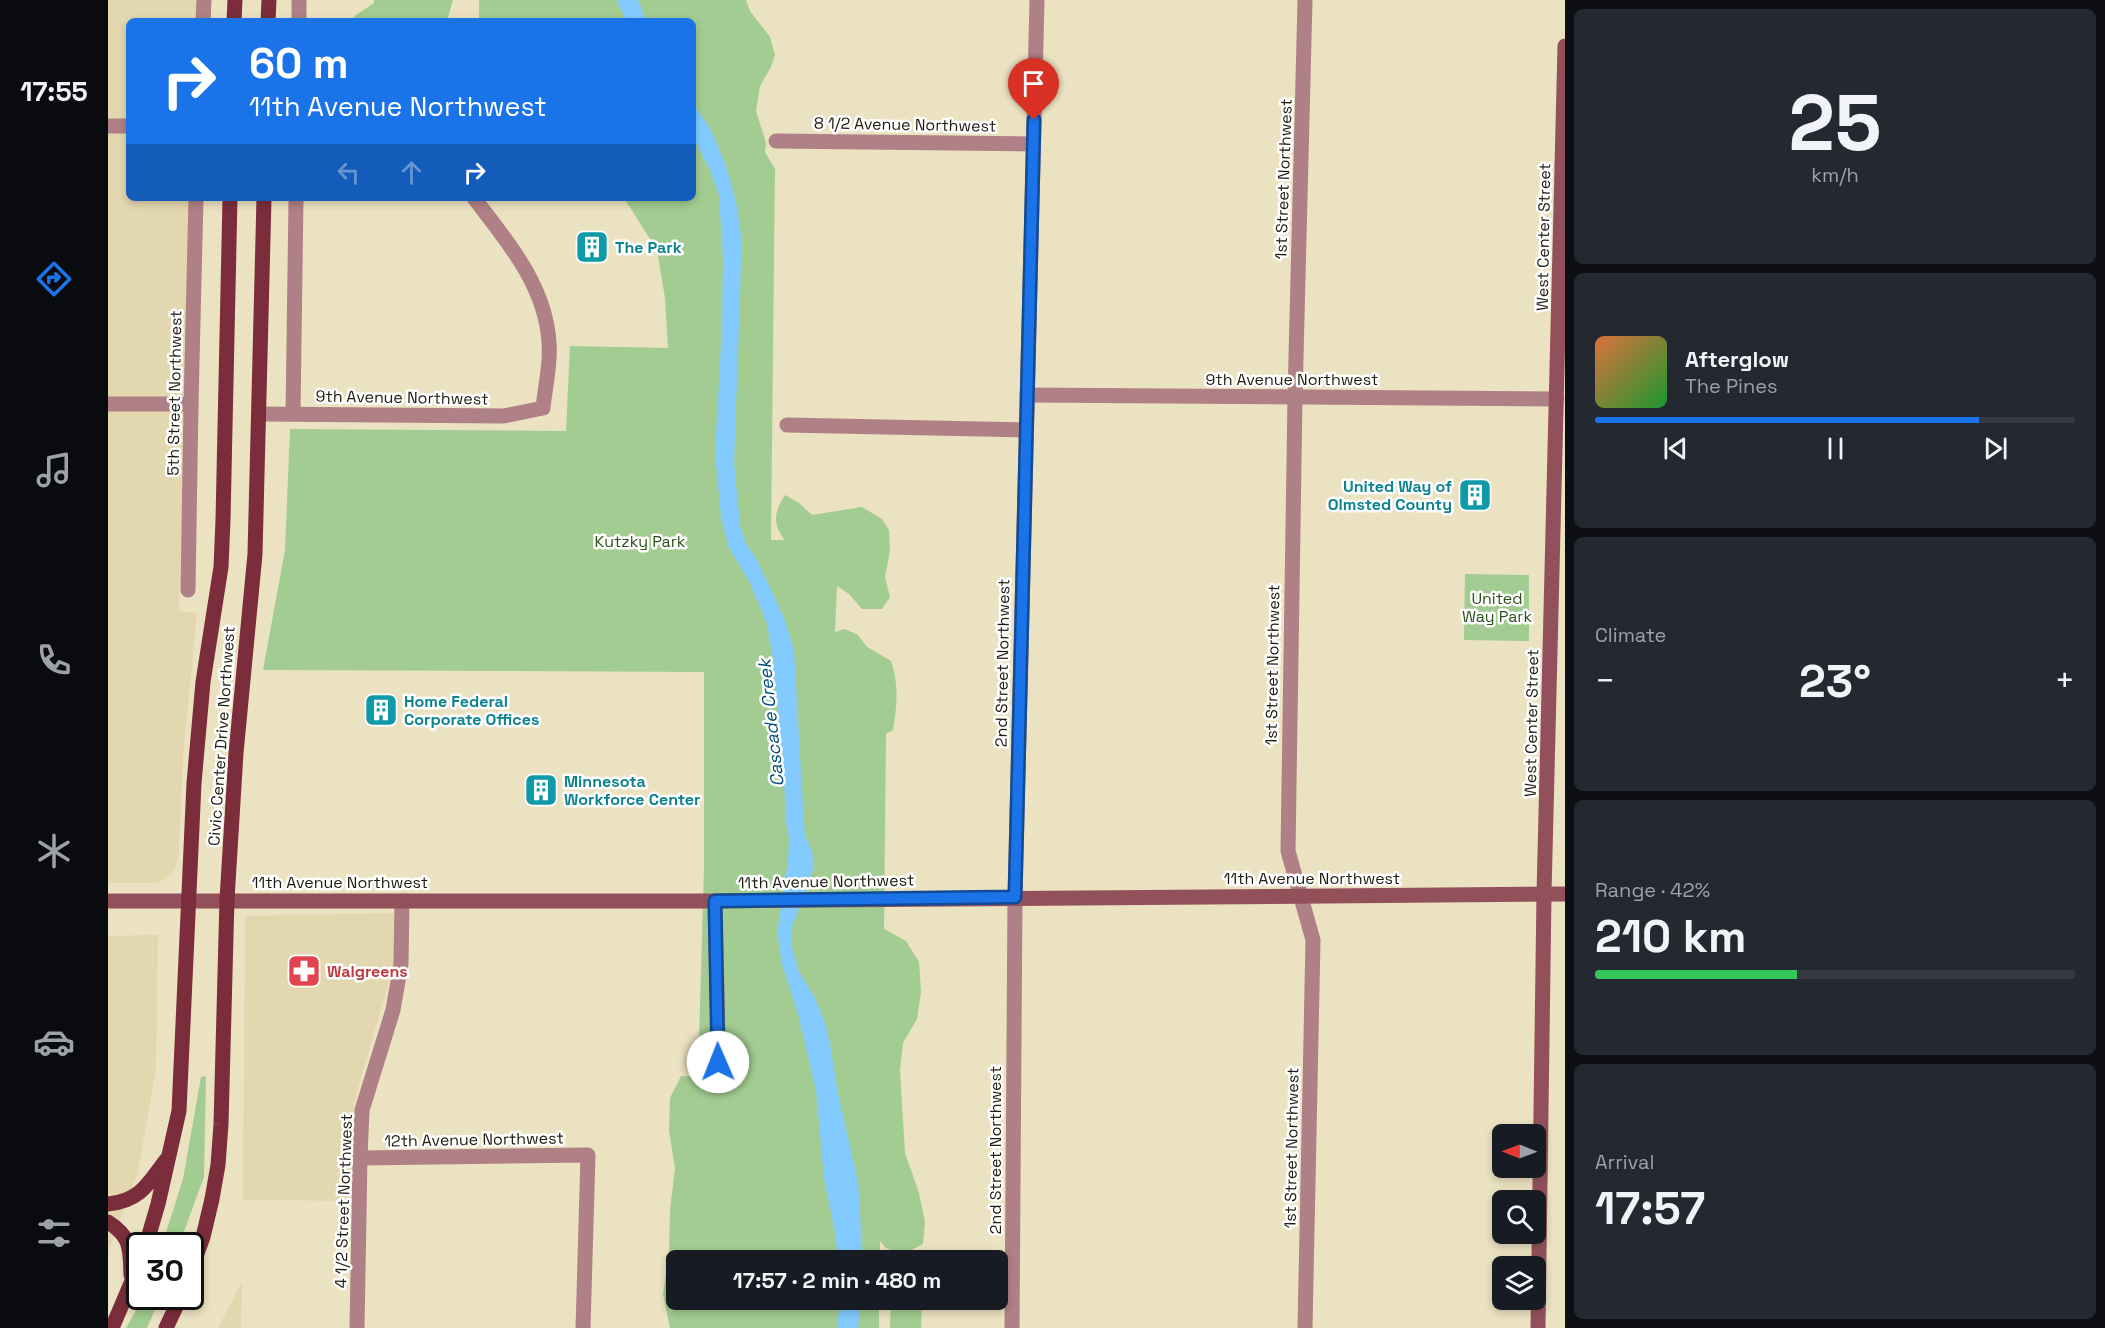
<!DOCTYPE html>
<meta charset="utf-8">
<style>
body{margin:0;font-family:"Space Grotesk",sans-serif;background:#242831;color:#f1f3f6;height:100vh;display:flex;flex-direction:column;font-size:22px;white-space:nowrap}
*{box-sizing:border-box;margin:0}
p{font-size:20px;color:#9ea1a6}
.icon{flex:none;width:33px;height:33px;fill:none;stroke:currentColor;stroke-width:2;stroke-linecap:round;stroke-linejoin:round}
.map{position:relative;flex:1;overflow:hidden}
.details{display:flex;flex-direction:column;gap:9px;padding:9px;background:#0d0f14;width:540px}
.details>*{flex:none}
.top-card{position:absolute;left:18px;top:18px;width:570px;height:183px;border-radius:9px;box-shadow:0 3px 9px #0003;background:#1a73e8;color:#fff;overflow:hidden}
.needle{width:39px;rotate:271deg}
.tools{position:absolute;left:1384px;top:1124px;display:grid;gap:12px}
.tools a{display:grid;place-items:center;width:54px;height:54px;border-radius:9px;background:#171b24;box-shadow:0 3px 9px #0003;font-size:30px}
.speed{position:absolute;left:18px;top:1232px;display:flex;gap:12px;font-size:30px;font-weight:700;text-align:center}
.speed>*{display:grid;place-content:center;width:78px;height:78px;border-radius:50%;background:#171b24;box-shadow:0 3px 9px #0003;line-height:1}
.speed .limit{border:3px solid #111;border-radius:9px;background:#fff;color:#111}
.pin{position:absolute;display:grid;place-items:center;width:51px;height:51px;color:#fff;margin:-62px -26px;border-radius:50% 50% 50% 0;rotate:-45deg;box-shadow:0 0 6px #0007}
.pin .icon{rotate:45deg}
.me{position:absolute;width:66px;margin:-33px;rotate:359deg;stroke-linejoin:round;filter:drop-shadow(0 0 4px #0008)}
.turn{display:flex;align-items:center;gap:21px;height:126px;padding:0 24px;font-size:27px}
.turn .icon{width:78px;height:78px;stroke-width:2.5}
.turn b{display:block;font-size:42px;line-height:51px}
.lanes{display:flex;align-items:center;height:57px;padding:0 24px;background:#0003;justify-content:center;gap:30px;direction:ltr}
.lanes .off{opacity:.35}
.big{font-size:45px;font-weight:800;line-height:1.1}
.details .card{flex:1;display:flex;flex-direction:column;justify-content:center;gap:9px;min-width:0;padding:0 21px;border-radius:9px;background:#242831}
.details .dial{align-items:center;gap:0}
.dial b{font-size:78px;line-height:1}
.song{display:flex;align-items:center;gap:18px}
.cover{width:72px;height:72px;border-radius:9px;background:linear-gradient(135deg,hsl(20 70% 55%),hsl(130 70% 35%))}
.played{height:6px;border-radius:3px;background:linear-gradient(90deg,#1a73e8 80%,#363941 80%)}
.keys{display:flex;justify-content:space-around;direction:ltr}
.heat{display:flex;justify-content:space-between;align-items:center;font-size:33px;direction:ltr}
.charge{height:9px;border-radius:4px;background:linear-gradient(90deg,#34c759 42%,#363941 0)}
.trip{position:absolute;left:558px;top:1250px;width:342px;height:60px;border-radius:9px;background:#171b24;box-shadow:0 3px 9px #0003;font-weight:800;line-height:60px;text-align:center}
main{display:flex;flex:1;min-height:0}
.tab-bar{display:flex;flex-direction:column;width:108px;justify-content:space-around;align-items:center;background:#090b0e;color:#9ea1a6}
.tab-bar .icon{width:42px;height:42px}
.tab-bar .on{color:#1a73e8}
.tab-bar b{font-size:27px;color:#f1f3f6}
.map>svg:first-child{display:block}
</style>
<main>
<nav class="tab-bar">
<b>17:55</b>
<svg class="icon on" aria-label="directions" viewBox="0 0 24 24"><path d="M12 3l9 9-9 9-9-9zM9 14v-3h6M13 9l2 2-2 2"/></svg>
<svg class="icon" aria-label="music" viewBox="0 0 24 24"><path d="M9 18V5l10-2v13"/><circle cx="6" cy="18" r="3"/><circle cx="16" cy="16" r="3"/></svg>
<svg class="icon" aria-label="phone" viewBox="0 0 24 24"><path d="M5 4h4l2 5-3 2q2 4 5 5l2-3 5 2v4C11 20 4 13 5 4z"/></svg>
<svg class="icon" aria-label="climate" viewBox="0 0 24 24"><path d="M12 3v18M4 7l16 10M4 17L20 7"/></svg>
<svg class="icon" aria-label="car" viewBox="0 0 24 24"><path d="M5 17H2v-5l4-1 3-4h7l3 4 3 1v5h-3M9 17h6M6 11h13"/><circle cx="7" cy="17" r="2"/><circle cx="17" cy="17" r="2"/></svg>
<svg class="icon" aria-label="filters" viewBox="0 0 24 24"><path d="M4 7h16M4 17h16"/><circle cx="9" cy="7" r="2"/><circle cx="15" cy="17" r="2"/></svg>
</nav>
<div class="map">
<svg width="1457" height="1328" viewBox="0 0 1457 1328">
<rect width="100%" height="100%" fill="#ebe2c1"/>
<g fill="#e3d7af">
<polygon points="0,0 90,0 89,21 21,21 21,198 83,198 71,611 89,613 75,756 71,854 66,871 50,883 0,883"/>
<polygon points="289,913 288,956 246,1103 244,1201 135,1200 137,916"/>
<polygon points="50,935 48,1068 30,1172 0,1253 0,936"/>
<polygon points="134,1281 133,1328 110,1328"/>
</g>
<g fill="#a2cc91">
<polygon points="266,0 345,0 339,21 242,21 248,15 266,3"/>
<path d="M371,0h267l4,11 20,26 5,18 -4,12 -11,19 -4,25 10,32 -1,9 10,17 -4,371h14c-13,-16 -11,-28 0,-45l14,8 13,12 50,-8 20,12 7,11 1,20 -5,27 5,20 -8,12h-20l-13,-15 -12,-8 -2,46 10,-3 13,6 9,12 24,14c8,23 6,45 2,69l-7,4 -2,195 22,12 13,21 2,30 -4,27 -14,24 -3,27 5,83 14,40 6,29 -2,22 -21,11 -16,-7 -6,-7v19h-204v39h203v29h-209l-7,-34 6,-42 1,-42 5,-42 -6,-37 1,-33 11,-22 17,1 6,-210v-195l-441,-2 22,-120 5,-121 276,2 4,-85 98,2 -3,-50 -8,-48 -33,-52h69v-177h-214z"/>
<polygon points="1357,574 1421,575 1421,641 1356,640"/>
<polygon points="98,1076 96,1177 71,1245 54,1245 75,1179 93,1077"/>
<polygon points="36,1296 53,1296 39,1328 18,1328"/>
<polygon points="783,1299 814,1299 813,1328 782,1328"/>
</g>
<g fill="#83cbff">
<polygon points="509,0 530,0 538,21 518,21"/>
<polygon points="585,103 603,130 618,166 628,202 634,240 626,462 632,526 638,544 648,558 676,618 686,650 695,809 697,836 704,851 706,867 684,927 684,948 691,972 707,998 717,1023 722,1045 730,1094 750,1182 755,1260 730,1260 727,1232 716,1179 708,1090 690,1014 674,964 669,932 680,861 681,838 678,823 675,759 667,688 665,658 659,624 641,581 620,546 613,516 607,454 614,326 615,257 611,195 601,168 585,137"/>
<polygon points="732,1299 753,1299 750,1328 729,1328"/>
</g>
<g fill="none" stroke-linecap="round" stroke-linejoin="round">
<g stroke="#af8085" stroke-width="15">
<polyline points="1197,0 1187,397 1180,851 1205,940 1197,1328"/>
<polyline points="95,21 96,0"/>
<polyline points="191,21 191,0"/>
<polyline points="0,126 21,126"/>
<polyline points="668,141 925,144"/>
<polyline points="919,395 1449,399"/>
<polyline points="0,404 83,404"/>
<path d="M152,414l244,2 39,-8c2,-21 8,-44 6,-65 -3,-57 -42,-102 -75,-145"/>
<polyline points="185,414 188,198"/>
<polyline points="679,425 918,430"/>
<polyline points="80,590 83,404 88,198"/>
<polyline points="607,901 611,1082"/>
<polyline points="252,1158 480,1155 475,1328"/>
<polyline points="249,1328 252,1158 254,1110 285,1010 293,964 294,901"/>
<polyline points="904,1328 907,897 929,0"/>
</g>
<g stroke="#92515a" stroke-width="15">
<polyline points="0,901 607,901 1457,894"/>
<polyline points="1430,1328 1436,894 1457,46"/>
</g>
<g stroke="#7b2d3b" stroke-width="15">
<polyline points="126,21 127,0"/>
<polyline points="160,21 161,0"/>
<path d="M0,1204c32,-3 40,-20 58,-44"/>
<path d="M0,1222c24,15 22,28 23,53"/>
<polyline points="38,1245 50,1204 71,1111 86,783 95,682 113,567 115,520 122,198"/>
<polyline points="82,1273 95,1237 104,1199 110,1165 113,1124 119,899 128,753 147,554 156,198"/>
<polyline points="4,1328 32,1262"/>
<polyline points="58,1328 73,1296"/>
</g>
</g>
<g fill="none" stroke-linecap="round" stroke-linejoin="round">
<defs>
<polyline id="route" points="610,1062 607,901 907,897 926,120"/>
</defs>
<use href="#route" stroke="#114b97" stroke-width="15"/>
<use href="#route" stroke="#1a73e8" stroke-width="10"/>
</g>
<defs>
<symbol id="building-square" viewBox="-11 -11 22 22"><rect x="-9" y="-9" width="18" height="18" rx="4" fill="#0f9aa8" stroke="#fff"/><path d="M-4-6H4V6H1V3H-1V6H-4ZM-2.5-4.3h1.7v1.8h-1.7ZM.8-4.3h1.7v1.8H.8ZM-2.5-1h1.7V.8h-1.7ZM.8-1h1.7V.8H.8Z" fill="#fff"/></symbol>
<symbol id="pharmacy-square" viewBox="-11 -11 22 22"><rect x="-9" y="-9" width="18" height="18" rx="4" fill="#e0444e" stroke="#fff"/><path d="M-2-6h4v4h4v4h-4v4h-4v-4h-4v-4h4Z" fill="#fff"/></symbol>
</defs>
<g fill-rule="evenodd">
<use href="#building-square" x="465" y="228" width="38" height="38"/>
<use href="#building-square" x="1348" y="476" width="38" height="38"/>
<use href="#building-square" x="254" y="691" width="38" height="38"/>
<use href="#building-square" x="414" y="771" width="38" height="38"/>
<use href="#pharmacy-square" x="177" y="952" width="38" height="38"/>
</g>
<g text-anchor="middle" stroke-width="5" stroke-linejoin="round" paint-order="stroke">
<g font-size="16" fill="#1e1b0f" stroke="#fff">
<text transform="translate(797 124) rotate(1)" y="6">8 1/2 Avenue Northwest</text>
<text transform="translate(1175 179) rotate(-88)" y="6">1st Street Northwest</text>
<text transform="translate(1435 237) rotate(-89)" y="6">West Center Street</text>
<text x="1184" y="385">9th Avenue Northwest</text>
<text transform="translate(66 393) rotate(-89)" y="6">5th Street Northwest</text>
<text transform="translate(294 397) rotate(1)" y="6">9th Avenue Northwest</text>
<text transform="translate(894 663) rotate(-89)" y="6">2nd Street Northwest</text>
<text transform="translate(1164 665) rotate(-89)" y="6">1st Street Northwest</text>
<text transform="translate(1423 723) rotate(-89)" y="6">West Center Street</text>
<text transform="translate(113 736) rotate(-86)" y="6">Civic Center Drive Northwest</text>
<text x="1204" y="884">11th Avenue Northwest</text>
<text transform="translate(718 881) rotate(-1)" y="6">11th Avenue Northwest</text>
<text x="232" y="888">11th Avenue Northwest</text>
<text transform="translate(366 1139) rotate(-1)" y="6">12th Avenue Northwest</text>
<text transform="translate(1183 1148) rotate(-89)" y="6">1st Street Northwest</text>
<text transform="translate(887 1150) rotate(-90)" y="6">2nd Street Northwest</text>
<text transform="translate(235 1201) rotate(-88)" y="6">4 1/2 Street Northwest</text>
</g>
<g font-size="16" font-weight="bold" fill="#0d838f" stroke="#fff" text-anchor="start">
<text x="507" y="253">The Park</text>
<text x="1344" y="492" text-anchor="end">United Way of<tspan x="1344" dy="18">Olmsted County</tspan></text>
<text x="296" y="707">Home Federal<tspan x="296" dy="18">Corporate Offices</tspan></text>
<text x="456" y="787">Minnesota<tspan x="456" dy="18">Workforce Center</tspan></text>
</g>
<g font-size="16" fill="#2b5119" stroke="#fff">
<text x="532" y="547">Kutzky Park</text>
<text x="1389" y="604">United<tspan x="1389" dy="18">Way Park</tspan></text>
</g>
<g font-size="16" font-weight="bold" fill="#be3a42" stroke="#fff" text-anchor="start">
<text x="219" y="977">Walgreens</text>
</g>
<g font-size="18" font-style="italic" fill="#014f79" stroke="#fff">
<text transform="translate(663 723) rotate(-96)" y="6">Cascade Creek</text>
</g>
</g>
</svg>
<div class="tools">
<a><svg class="needle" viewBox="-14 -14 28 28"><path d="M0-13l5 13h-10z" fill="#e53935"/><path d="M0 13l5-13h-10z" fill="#9ea1a6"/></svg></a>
<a><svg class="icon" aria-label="search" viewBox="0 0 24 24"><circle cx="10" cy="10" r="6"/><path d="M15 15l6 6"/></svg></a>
<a><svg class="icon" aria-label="layers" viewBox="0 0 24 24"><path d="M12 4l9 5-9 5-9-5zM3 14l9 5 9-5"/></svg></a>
</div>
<div class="speed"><div class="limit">30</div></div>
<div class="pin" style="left:926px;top:120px;background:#d93025"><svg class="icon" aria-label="arrive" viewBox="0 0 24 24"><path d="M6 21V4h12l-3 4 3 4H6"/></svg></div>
<svg class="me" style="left:610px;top:1062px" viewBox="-20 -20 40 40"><circle r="19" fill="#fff"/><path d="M0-13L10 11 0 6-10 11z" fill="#1a73e8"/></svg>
<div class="trip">17:57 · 2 min · 480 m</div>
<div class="top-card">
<div class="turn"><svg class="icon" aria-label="right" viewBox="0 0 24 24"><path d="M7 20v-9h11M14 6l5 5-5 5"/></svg><div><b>60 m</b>11th Avenue Northwest</div></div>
<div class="lanes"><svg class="icon off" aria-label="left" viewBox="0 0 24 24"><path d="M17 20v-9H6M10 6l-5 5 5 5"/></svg><svg class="icon off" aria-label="ahead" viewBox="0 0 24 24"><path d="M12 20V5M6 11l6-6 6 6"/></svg><svg class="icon" aria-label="right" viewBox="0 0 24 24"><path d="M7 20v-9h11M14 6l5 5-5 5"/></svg></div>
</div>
</div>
<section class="details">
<div class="card dial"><b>25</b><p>km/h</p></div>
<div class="card">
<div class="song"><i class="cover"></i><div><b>Afterglow</b><p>The Pines</p></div></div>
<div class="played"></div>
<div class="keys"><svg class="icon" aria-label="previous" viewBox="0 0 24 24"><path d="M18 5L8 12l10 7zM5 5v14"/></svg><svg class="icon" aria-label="pause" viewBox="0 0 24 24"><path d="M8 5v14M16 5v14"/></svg><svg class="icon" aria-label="next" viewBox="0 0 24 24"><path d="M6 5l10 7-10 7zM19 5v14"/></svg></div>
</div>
<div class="card"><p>Climate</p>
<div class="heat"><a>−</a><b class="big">23°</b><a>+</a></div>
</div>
<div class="card"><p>Range · 42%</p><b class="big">210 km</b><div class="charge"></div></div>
<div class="card"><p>Arrival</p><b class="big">17:57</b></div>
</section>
</main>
